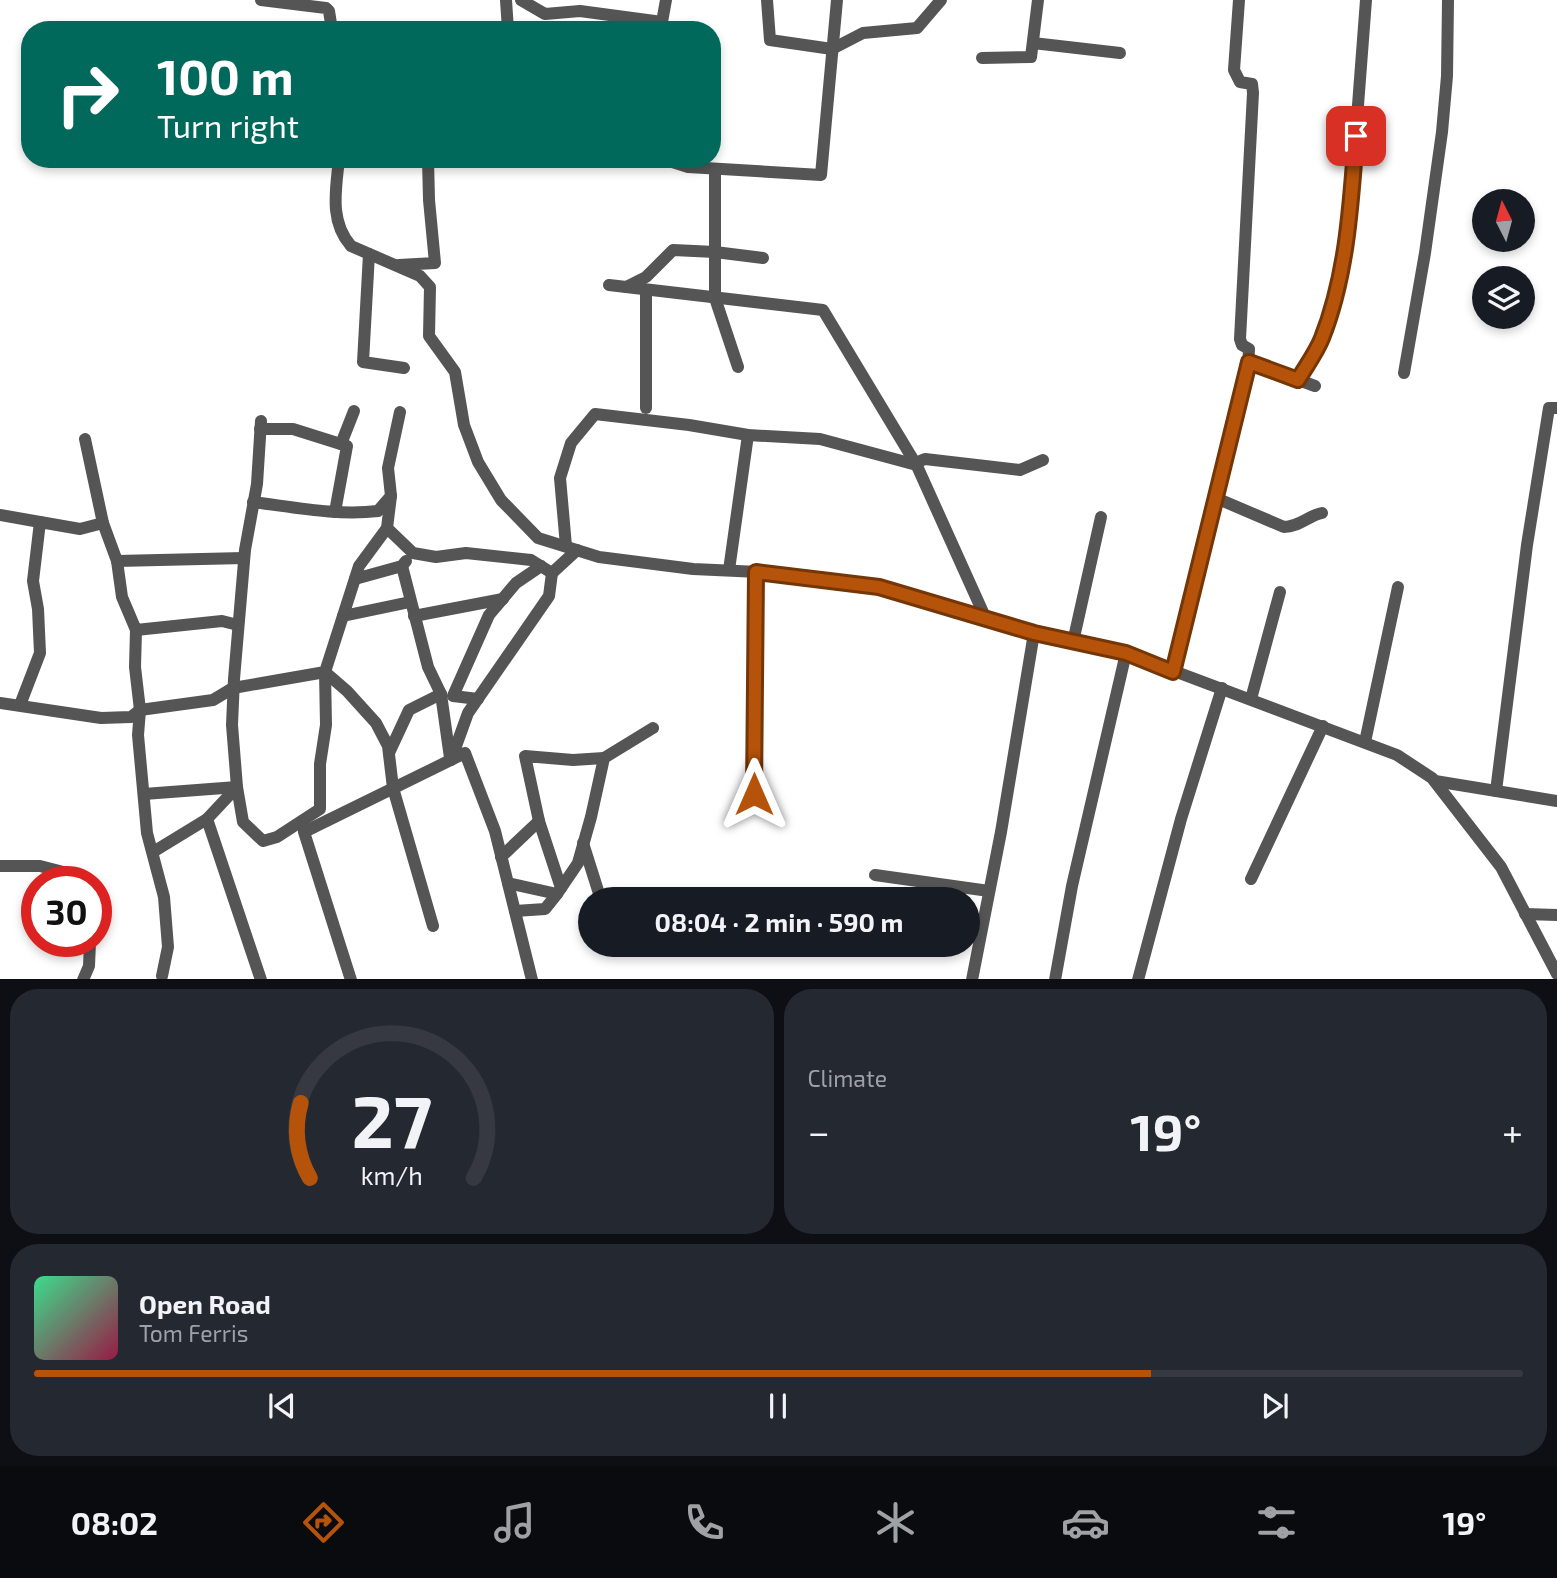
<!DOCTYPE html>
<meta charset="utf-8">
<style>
body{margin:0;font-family:"Exo 2",sans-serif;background:#242831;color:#f1f3f6;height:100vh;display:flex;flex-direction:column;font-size:26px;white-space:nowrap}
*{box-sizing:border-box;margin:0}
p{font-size:23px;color:#9ea1a6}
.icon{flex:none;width:38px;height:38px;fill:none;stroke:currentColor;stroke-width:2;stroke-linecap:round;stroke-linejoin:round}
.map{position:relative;height:979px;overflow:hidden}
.sheet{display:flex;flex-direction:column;gap:10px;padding:10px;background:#0d0f14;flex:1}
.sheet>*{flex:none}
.hud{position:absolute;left:21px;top:21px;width:700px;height:147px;border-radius:28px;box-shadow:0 4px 10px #0003;background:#00695c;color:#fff;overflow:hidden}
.needle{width:46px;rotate:354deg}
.controls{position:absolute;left:1472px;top:189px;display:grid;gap:14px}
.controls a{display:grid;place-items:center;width:63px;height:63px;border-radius:50%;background:#171b24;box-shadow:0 4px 10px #0003;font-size:35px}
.speed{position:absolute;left:21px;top:866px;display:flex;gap:14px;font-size:35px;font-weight:700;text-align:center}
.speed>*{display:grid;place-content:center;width:91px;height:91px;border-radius:50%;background:#171b24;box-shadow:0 4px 10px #0003;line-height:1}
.speed .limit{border:10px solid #d22;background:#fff;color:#111}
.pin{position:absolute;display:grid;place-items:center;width:60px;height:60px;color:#fff;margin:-30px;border-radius:14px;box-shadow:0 4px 10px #0006}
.me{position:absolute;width:77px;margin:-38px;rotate:0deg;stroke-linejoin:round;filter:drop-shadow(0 0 5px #0008)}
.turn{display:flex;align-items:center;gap:24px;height:147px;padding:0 21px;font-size:32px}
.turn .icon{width:91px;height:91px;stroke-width:2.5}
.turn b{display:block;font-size:49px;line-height:60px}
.big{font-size:52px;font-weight:700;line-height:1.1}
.sheet .tile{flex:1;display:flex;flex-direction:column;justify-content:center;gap:10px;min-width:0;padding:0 24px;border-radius:28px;background:#242831}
.sheet .dial{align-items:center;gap:0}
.dial svg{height:182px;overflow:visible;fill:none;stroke:#363941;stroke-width:7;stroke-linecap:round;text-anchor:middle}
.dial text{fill:#f1f3f6;stroke:none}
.song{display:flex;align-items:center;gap:21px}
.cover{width:84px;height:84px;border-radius:10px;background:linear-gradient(135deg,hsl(150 70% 55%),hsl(340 70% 35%))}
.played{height:7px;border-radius:4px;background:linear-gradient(90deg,#b45309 75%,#363941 75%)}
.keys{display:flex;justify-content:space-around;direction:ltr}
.heat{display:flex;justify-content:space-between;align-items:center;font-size:38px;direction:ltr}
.sheet .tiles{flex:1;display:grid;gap:10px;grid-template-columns:1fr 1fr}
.tile:last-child{grid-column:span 2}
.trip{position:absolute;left:578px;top:887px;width:402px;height:70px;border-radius:35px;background:#171b24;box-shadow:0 4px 10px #0003;font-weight:700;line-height:70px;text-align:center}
.tab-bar{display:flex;height:112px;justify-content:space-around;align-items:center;background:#090b0e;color:#9ea1a6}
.tab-bar .icon{width:49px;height:49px}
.tab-bar .selected{color:#b45309}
.tab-bar b{font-size:32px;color:#f1f3f6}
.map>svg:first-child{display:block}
</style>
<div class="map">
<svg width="1557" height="980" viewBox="0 0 1557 980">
<rect width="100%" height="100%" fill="#fff"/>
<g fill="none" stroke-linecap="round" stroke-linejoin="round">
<g stroke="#555" stroke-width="12">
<polyline points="261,0 326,8 329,11 332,30"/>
<polyline points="506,0 508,30"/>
<polyline points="521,0 545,14 580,11 662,22 666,0"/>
<polyline points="767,0 770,40 832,49 863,33 917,28 941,0"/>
<polyline points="1033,43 1120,53"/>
<polyline points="982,58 1031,57 1038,0"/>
<path d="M339,159c-3,30 -10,62 12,87l69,30 10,11 -1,49 26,36 9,53 14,37 23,38 37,38 61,19 94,12 66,3 120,15 155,46 92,20 271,102 35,23 69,89 56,107"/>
<polyline points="663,159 688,167 821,175 837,0"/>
<polyline points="715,169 715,298 738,367"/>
<polyline points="369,254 363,362 404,368"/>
<polyline points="399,265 435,263 429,200 428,159"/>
<polyline points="609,285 823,310 917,466 986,619"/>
<polyline points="626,287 646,277 673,250 715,252 763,258"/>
<polyline points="1249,362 1315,386"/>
<polyline points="1404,373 1425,253 1442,132 1447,76 1448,0"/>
<polyline points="1298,380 1321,340 1339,286 1352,184 1366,0"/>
<polyline points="646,408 646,290"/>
<polyline points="260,429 293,429 347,446 335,512"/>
<polyline points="85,439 103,523 117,561 244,558"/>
<polyline points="341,444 354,411"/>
<path d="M1216,498l68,29c15,0 24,-11 38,-14"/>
<path d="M253,502c41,5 84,14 125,9l13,-15 -3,-28 12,-56"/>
<polyline points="0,515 40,522"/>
<polyline points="387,528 413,553 436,557 466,553 531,560 552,573 577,550"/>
<polyline points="566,546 560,478 571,443 595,414 689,425 748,435 820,439 913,464 925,459 1020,470 1043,460"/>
<polyline points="117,561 122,597 136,630 222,621 238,625"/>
<polyline points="402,566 428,667 441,694 450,758"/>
<polyline points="729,570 748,435"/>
<polyline points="355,579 402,566 406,561"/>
<polyline points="343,616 410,602"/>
<polyline points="414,616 503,599"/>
<polyline points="136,630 135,667 140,710 213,700 233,688 325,672 359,566 387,528 391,496"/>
<polyline points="1073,642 1101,517"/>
<polyline points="325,672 347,691 376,723 388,746 393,788 433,926"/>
<polyline points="1173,672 1248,369 1249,349 1242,345 1240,339 1253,93 1252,84 1240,82 1234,70 1239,0"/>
<polyline points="478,699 453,696 489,615 516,583 541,566"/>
<polyline points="1251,699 1280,592"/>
<polyline points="0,703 101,718 131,717 140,710"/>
<polyline points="20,705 40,653 38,609 33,581 40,522 80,529 103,523"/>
<polyline points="140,710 138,735 147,833 164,897 168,947 162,976"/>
<polyline points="1365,742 1398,587"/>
<polyline points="389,753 409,710 441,694"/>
<polyline points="451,760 468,713 549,596 552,573"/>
<polyline points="1435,781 1557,801"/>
<polyline points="1496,791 1527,545 1549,408 1557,408"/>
<polyline points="144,794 237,787 243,822 263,841 277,837 320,809 320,764 326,725 325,672"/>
<polyline points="754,794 756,571"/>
<polyline points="207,819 261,980"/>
<polyline points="583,843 601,900"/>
<polyline points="153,852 207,819 237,787 232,725 234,679 245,550 257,484 261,421"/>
<polyline points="501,857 539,821"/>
<polyline points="0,866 40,866 71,874 77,882"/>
<polyline points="875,875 989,891"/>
<polyline points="1251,879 1323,726"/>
<polyline points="508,883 557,894"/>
<polyline points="561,888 539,821 525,756 573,760 604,758"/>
<polyline points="515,911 545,909 557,894 578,863 591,817 604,758 653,728"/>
<polyline points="1525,914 1557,915"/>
<polyline points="83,980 89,966 90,942"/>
<polyline points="351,980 304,832 465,753 495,831 532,980"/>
<polyline points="972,980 1001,832 1034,633"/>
<polyline points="1055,980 1072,886 1126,653"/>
<polyline points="1138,980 1181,819 1222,688"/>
</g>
</g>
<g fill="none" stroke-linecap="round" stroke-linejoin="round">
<defs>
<path id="route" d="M754,794l2,-222 123,15 155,46 92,20 47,19 76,-310 49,18c8,-14 18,-27 24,-42 25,-63 29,-135 34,-202"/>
</defs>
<use href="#route" stroke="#753606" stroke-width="18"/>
<use href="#route" stroke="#b45309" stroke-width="12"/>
</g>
</svg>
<div class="controls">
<a><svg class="needle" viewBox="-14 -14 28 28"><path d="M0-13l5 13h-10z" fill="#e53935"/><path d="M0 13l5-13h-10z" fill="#9ea1a6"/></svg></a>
<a><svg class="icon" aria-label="layers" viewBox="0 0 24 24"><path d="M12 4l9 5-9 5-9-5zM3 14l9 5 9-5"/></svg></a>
</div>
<div class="speed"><div class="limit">30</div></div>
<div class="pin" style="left:1356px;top:136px;background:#d93025"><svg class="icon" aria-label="arrive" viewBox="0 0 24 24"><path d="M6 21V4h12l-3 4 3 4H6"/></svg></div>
<svg class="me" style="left:754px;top:794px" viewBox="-20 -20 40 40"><path d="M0-17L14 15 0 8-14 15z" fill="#b45309" stroke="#fff" stroke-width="4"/></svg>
<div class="trip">08:04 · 2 min · 590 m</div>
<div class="hud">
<div class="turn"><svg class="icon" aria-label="right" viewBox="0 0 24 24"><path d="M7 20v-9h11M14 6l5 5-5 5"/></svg><div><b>100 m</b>Turn right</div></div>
</div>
</div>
<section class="sheet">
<div class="tiles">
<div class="tile dial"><svg viewBox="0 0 100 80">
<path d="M14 69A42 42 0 1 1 86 69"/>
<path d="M14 69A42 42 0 0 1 10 36" stroke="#b45309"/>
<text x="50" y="56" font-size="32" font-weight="700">27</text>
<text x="50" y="72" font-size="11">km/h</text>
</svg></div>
<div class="tile"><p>Climate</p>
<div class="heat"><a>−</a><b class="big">19°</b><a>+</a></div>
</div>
<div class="tile">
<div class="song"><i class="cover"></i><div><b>Open Road</b><p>Tom Ferris</p></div></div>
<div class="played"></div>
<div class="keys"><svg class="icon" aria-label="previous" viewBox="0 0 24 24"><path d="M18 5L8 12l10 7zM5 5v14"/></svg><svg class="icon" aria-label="pause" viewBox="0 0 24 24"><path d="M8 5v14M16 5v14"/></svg><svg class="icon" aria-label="next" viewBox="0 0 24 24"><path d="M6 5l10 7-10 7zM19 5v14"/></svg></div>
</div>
</div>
</section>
<nav class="tab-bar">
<b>08:02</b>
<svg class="icon selected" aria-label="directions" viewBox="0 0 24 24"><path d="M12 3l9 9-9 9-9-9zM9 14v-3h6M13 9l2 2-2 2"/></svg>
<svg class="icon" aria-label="music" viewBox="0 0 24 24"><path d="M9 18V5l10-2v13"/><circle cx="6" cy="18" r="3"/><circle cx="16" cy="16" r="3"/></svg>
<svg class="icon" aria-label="phone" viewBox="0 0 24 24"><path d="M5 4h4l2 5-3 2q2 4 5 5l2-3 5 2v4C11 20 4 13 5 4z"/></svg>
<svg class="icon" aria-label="climate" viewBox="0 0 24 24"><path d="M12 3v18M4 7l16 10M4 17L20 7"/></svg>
<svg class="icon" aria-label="car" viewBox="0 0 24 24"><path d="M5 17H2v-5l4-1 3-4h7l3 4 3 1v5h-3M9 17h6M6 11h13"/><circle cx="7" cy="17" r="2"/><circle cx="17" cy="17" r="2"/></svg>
<svg class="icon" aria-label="filters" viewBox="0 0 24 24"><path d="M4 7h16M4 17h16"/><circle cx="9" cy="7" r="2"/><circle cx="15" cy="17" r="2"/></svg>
<b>19°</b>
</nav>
